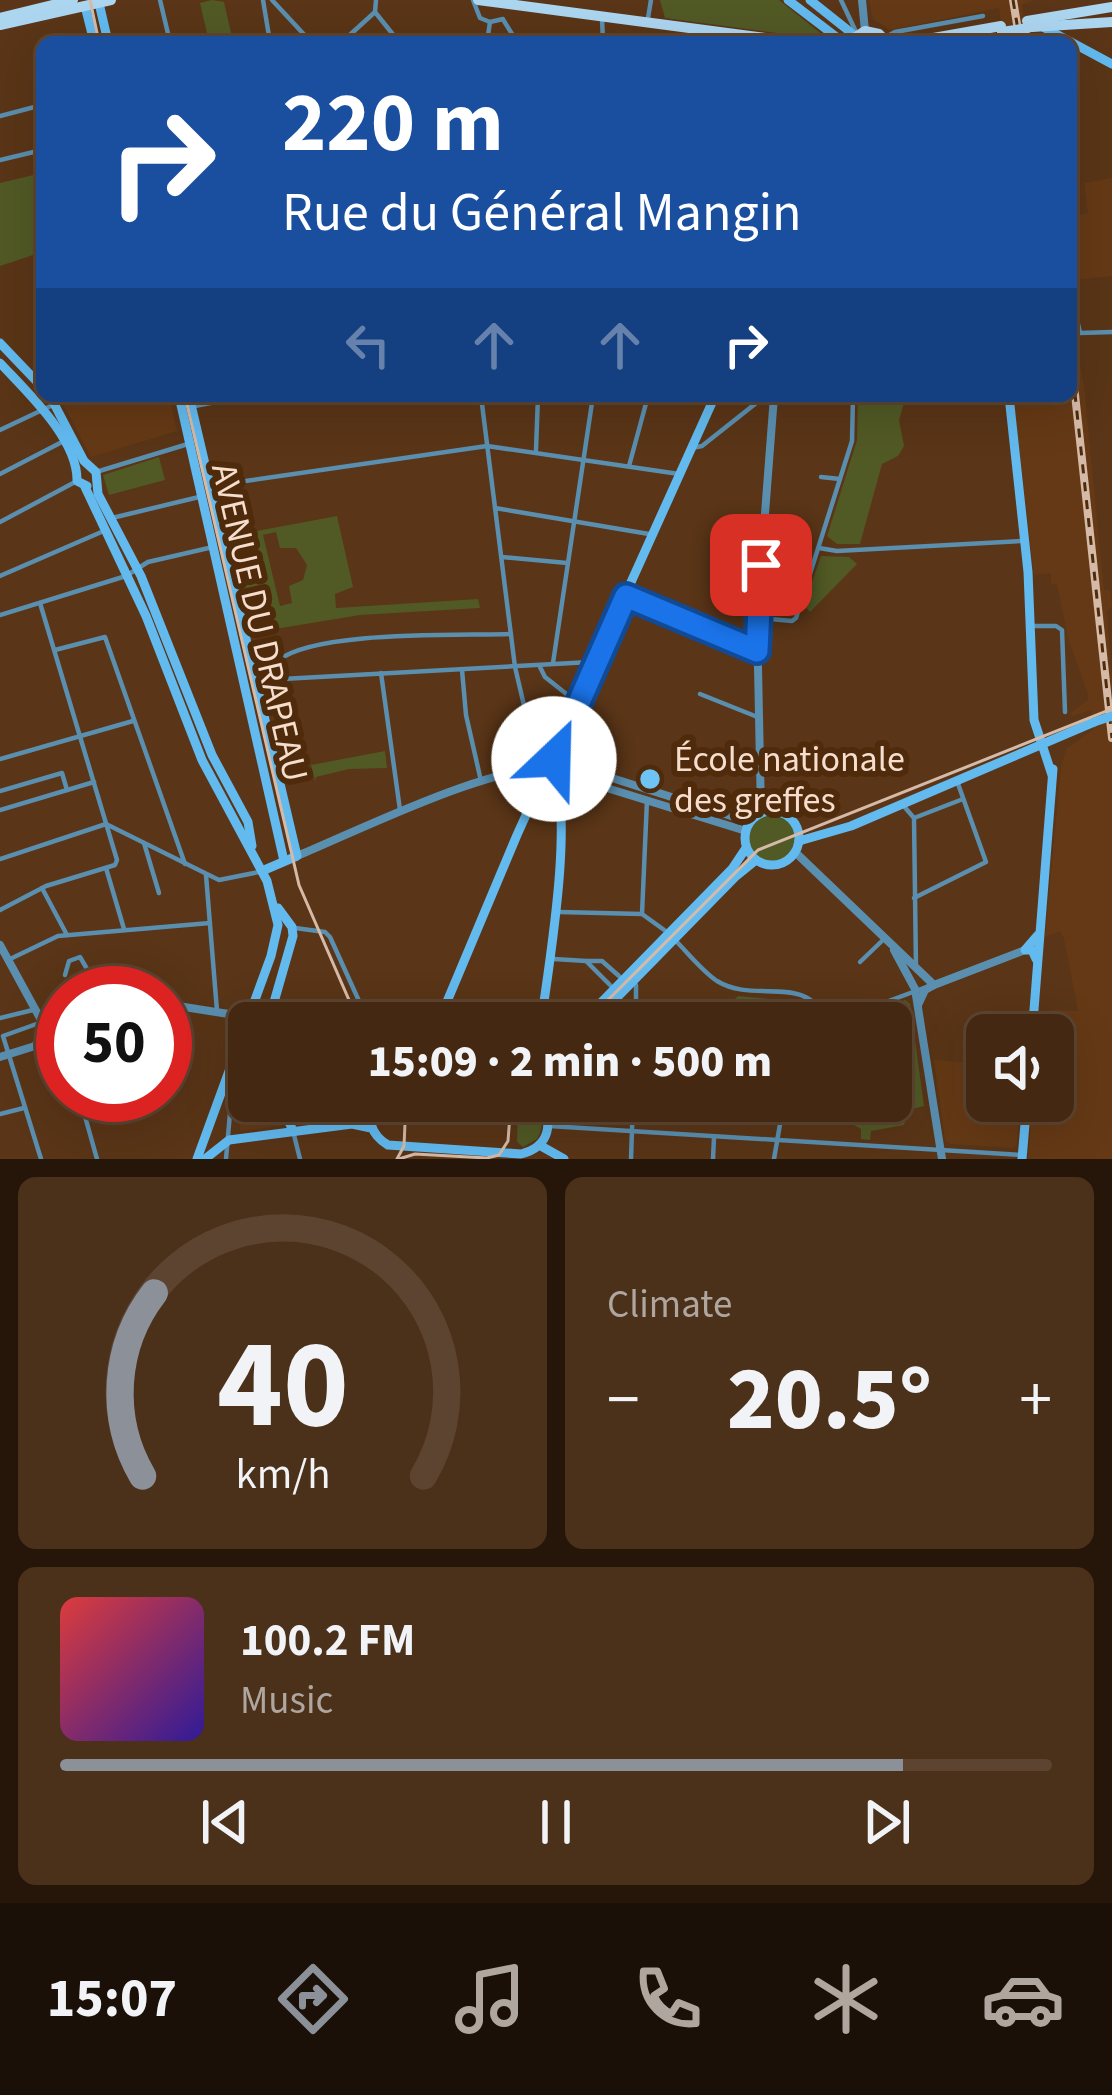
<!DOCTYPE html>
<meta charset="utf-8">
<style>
body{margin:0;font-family:"Source Sans 3",sans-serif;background:#4b301a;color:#f1f3f6;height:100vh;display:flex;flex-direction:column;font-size:45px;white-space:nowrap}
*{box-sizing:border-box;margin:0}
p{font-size:39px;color:#afa69f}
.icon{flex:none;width:66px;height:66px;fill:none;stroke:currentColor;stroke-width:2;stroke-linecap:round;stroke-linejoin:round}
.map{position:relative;height:1159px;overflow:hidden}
.details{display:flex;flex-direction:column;gap:18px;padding:18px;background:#251609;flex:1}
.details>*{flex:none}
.banner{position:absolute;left:36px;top:36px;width:1041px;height:366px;border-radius:18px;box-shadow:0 12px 48px #0002,0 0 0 3px #5c4431;background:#1a4fa0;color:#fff;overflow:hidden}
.controls{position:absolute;left:966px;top:1014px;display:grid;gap:24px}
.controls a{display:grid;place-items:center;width:108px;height:108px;border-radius:18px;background:#442811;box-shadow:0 12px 48px #0002,0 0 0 3px #5c4431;font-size:60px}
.speed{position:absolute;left:36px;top:966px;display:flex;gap:24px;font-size:60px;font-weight:700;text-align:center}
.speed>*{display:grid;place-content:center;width:156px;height:156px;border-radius:50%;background:#442811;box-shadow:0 12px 48px #0002,0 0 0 3px #5c4431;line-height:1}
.speed .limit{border:18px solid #d22;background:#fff;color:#111}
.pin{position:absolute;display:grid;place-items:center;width:102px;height:102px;color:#fff;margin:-51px;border-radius:24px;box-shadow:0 6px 18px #0006}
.me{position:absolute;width:132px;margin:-66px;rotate:24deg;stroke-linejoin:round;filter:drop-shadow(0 0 9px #0008)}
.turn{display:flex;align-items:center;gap:42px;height:252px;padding:0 48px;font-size:54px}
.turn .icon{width:156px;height:156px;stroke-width:2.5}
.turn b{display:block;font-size:84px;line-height:102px}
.lanes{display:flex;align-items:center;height:114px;padding:0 48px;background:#0003;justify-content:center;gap:60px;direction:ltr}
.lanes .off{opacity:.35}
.big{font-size:90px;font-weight:800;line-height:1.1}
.details .card{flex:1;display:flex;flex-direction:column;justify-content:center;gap:18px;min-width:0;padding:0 42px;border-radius:18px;background:#4b301a}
.details .dial{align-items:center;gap:0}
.dial svg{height:312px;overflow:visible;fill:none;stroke:#5c4431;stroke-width:7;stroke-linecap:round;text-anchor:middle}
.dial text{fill:#f1f3f6;stroke:none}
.song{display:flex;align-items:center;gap:36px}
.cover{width:144px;height:144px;border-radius:18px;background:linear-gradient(135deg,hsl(0 70% 55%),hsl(250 70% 35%))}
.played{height:12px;border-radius:6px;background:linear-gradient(90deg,#8c9099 85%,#5c4431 85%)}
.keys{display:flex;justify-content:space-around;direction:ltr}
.heat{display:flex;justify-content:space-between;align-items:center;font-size:66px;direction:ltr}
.details .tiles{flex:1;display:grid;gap:18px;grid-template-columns:1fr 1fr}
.card:last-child{grid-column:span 2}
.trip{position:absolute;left:228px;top:1002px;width:684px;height:120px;border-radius:18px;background:#442811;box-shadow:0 12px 48px #0002,0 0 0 3px #5c4431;font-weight:800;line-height:120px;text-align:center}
.menu{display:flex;height:192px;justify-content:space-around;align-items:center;background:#1b1007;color:#afa69f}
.menu .icon{width:84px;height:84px}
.menu .active{color:#8c9099}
.menu b{font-size:54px;color:#f1f3f6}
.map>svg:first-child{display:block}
</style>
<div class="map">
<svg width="1112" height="1159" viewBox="0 0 1112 1159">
<rect width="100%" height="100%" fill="#5a3517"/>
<g fill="#653915">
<polygon points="869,0 1033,0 1022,5 1028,42 1004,42 999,8 890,30 873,19"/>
<polygon points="1112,178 1112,276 1073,280 1071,216 1088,213 1084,183"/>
<polygon points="1071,313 1084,386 1104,590 1110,590 1112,606 1107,612 1112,679 1112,1159 1028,1159 1032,1101 1053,1101 1053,1035 1038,1035 1039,1014 1052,1015 1053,1010 1078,1011 1064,939 1060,931 1045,937 1061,766 1066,749 1094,729 1091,710 1073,716 1070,713 1088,700 1088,694 1068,639 1057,584 1051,584 1051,573 1034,575 1013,396 1071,396"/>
<polygon points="59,396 169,396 177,431 91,457"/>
<polygon points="249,1037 249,1101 272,1101 283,1122 281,1126 240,1131 239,1079"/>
<polygon points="934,1060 987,1064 987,1101 1020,1101 1017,1145 1013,1148 950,1144 945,1141"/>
</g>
<g fill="#515925" fill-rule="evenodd">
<polygon points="212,0 224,2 233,42 209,42 200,3"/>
<polygon points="660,0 779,0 829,40 665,18"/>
<polygon points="42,173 42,252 0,266 0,183"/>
<polygon points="858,396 906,396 899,420 904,446 898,456 882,464 860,544 837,544 827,536 857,440"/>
<polygon points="159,457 165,480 109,495 103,475"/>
<path d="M337,516l16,71 -18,7 1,14 142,-9 2,9 -120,7 -91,15 -3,-7 -15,6 -21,-93zM276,532l4,16h16l11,17 -4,15 -14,6 3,17 -12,3 -17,-71z"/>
<polygon points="821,556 849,557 857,564 810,612 804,605"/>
<polygon points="385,751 387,768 349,769 316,777 315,781 311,765"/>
<circle cx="772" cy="838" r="23"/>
<polygon points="738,996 779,1000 777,1023 711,1023"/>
<path d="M905,1000l5,4 14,102 -16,4 -4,15 -33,6 -1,9 -9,-1v-10l-12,-7 -2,-19h7l2,9 13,2v-6l22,-7 6,-11 -1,-8 7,1c4,-25 -12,-38 -12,-60h-9l-4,-5 -6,4 -3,-8z"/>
<path d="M523,1103h6c13,11 16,22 8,36l-14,8 -6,-5 1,-33z"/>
</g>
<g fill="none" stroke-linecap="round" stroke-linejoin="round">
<g stroke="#5a8fb0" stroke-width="4.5">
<polyline points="554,959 586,961 610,985"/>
<polyline points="586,961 602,961 619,976"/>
<polyline points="636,985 636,1023"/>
</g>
<g stroke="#5a8fb0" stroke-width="4.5">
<polyline points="160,0 170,42"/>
<polyline points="263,0 270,42"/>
<polyline points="272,0 311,42"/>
<polyline points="376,0 375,12 399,42"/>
<polyline points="473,0 480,18 490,22 503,19"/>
<polyline points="841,0 857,34"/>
<polyline points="602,18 603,42"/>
<polyline points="648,18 651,0"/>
<polyline points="504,21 517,42"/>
<polyline points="884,38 895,32 983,16"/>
<polyline points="342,42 375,12"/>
<polyline points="487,42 490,22"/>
<polyline points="689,42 693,30"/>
<polyline points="0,116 42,105"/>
<polyline points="0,160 42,150"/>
<polyline points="1071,293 1080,333 1112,332"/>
<polyline points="481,396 515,667 526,714 549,759"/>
<polyline points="190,407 245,396"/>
<polyline points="0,430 55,404"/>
<polyline points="692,448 702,446 765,396"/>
<polyline points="536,450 538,396"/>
<polyline points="629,466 648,396"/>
<polyline points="96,472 188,444"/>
<polyline points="0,474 62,442"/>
<polyline points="821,477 840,479"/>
<polyline points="211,486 487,446 679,474"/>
<polyline points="495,508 649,534"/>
<polyline points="112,518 199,497"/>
<polyline points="0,522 77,481"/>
<polyline points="819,548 837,551 1022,541"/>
<polyline points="502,557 567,563"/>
<polyline points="0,576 106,530"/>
<polyline points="626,596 757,651"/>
<polyline points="0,615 126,576 148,562 213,547"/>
<polyline points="758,618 792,621 796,618 852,441 853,396"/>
<polyline points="1031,626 1056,626 1062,630 1065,712"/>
<path d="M511,634c-53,2 -195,-4 -234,27l5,18 309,-17"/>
<polyline points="55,650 105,637 185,864"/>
<polyline points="553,663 593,396"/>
<polyline points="540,667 545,677 574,700"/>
<polyline points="462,670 466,715 481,781"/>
<polyline points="381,673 400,810"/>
<polyline points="700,694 760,718"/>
<polyline points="0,759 133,721"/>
<polyline points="0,791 62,773 67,790"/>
<polyline points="902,804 914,818 916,968"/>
<polyline points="0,810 94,782"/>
<polyline points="914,818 963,799"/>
<polyline points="106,824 219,880 259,872"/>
<polyline points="144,843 159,893"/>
<polyline points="0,859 106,824"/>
<polyline points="106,868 124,929"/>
<polyline points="206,875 217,1011"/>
<polyline points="42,888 67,935"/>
<polyline points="914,898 986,862 957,781"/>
<polyline points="0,910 46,886 115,865 117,860 40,603"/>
<polyline points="559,912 642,914 667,932"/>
<polyline points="642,914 647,800"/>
<polyline points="295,928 325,932 330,937 369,1023"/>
<path d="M675,940c13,13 27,31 42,41 39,24 91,-10 110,42"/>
<polyline points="8,960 58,936 210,923"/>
<polyline points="860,962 884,939"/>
<polyline points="65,975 69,961 80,957 90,974 91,993"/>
<polyline points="444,1012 454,1016 457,1023"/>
<polyline points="365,1014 379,1012 403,1023"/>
<polyline points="0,1018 33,1010"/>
<polyline points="830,1023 929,986"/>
<polyline points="42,1038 63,1065"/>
<polyline points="79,1095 97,1159"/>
<polyline points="83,1100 101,1095"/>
<polyline points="0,1114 24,1108"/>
<polyline points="549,1126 1022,1155"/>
<polyline points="294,1135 300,1159"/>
<polyline points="41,1159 3,1036 42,1022"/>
<polyline points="226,1159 234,1067"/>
<polyline points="631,1159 633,1101"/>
<polyline points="713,1159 714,1137"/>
<polyline points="774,1159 784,1101"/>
</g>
<g stroke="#5a8fb0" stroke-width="8">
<polyline points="862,0 865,31"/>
<polyline points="553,765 568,776 746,831"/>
<polyline points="761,813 757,618 774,396"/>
<polyline points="795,852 934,985"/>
<path d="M297,856c72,-30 198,-94 274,-91l179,57"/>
<polyline points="0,945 46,1029"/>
<polyline points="894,950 915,989 942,1159"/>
<polyline points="165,1004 254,1018 265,1023"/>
<polyline points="918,1005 925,990 934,985 1025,950"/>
<polyline points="46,1029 63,1019"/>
<polyline points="0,1057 35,1046 46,1029"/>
</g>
<g stroke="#62baef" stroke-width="9">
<polyline points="788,0 843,42"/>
<polyline points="810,0 854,35"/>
<polyline points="99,3 108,42"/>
<polyline points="85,6 94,42"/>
<polyline points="1043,27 1112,64"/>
<polyline points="0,343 42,387"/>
<path d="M0,363c27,29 78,76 77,118l10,5"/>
<polyline points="50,396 84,461 96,472 98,494 141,576 212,755 248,822 252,846"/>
<polyline points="179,396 284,861"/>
<polyline points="189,396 297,856 262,871"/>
<polyline points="1009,396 1028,572 1034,720 1052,775"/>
<polyline points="85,487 146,616 202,760 267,881 278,925 271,956 197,1159"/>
<circle cx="772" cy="838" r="27"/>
<polyline points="799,841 851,826 1094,722"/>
<polyline points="1036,959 1032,950 1025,950 1038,935"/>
<polyline points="268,1023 293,936 292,927 278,908"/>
<polyline points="438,1023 517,835 715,396"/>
<path d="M541,1023c8,-60 34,-207 11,-259"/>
<polyline points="581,1023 732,869 746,848"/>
<polyline points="592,1023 735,877 756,860"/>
<polyline points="1032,1035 1053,769"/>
<polyline points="280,1101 293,1131"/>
<path d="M375,1101c-9,18 -4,34 13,44l133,9c28,-7 35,-32 16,-53"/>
<polyline points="541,1146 564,1159"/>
<polyline points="205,1159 229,1140 352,1124 371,1128"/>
<polyline points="1022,1159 1027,1101"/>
</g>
<g stroke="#acd5f0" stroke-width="10">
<polyline points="478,0 795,42"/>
<polyline points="0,18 73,0"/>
<polyline points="1027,21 1112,7"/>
<polyline points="0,25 111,0"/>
<polyline points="1032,27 1112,22"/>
<polyline points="848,42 865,31 879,34 887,42"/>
<polyline points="911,42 1001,26"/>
</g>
<g stroke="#d5baa7" stroke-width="3">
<polyline points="90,0 99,42"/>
<polyline points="185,396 299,885 359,1023"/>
<polyline points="585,1023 758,850 1112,709"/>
<polyline points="397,1159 404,1146 406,1101"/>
<polyline points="399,1159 415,1154 487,1158 499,1155 508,1141 511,1101"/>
</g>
<defs>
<g id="rail">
<polyline points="1013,0 1020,42"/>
<polyline points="1071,357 1112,738"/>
</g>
</defs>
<use href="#rail" stroke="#d5baa7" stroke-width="8"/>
<use href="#rail" stroke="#4f2b0b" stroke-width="3" stroke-dasharray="9" stroke-linecap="butt"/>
<polyline stroke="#62baef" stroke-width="9" points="1094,722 1112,716"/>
<polyline stroke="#acd5f0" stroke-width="10" points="1002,32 1028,28"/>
</g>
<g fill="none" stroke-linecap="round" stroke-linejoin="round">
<defs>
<polyline id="route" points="554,759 626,596 757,651 761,565"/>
</defs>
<use href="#route" stroke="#114b97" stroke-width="30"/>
<use href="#route" stroke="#1a73e8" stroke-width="21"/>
</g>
<circle fill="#6fc2f4" stroke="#4f2b0b" stroke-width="4.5" cx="650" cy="779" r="12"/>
<g text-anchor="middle" stroke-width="12" stroke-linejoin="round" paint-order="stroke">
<g font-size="36" fill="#f6dece" stroke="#4f2b0b">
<text transform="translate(261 622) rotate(77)" y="13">AVENUE DU DRAPEAU</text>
</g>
<g font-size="36" fill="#f6dece" stroke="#4f2b0b" text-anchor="start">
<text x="674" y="771">École nationale<tspan x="674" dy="41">des greffes</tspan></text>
</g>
</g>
</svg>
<div class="controls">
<a><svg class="icon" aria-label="sound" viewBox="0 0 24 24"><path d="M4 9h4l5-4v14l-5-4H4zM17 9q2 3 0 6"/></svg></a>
</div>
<div class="speed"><div class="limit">50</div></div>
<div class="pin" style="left:761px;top:565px;background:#d93025"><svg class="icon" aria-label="arrive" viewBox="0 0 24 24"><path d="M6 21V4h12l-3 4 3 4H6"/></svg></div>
<svg class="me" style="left:554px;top:759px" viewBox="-20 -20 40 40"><circle r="19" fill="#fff"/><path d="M0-13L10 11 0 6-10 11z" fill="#1a73e8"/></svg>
<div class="trip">15:09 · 2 min · 500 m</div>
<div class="banner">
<div class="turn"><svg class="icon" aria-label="right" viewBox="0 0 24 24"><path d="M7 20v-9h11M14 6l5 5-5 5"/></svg><div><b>220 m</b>Rue du Général Mangin</div></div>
<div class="lanes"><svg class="icon off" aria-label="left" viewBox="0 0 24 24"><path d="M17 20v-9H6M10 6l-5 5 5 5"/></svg><svg class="icon off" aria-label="ahead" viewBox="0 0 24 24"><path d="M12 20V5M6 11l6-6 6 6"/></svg><svg class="icon off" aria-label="ahead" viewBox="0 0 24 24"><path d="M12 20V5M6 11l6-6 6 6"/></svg><svg class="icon" aria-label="right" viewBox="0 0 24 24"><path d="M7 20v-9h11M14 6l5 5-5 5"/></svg></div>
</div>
</div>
<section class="details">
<div class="tiles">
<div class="card dial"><svg viewBox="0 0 100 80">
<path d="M14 69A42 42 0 1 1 86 69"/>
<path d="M14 69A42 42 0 0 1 17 22" stroke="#8c9099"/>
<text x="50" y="56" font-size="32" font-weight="700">40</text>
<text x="50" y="72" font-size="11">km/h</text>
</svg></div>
<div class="card"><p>Climate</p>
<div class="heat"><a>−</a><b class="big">20.5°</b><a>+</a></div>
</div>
<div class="card">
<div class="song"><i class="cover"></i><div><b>100.2 FM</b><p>Music</p></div></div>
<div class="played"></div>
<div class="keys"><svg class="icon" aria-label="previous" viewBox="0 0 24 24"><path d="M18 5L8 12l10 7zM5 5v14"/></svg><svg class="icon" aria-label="pause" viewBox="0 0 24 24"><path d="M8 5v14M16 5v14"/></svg><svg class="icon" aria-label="next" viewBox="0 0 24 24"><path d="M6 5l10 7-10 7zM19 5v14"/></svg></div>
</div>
</div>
</section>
<nav class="menu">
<b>15:07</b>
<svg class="icon active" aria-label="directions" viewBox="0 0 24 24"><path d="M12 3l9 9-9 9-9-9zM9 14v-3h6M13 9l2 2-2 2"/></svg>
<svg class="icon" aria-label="music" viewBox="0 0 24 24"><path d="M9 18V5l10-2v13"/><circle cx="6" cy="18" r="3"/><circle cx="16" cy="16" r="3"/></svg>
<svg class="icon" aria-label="phone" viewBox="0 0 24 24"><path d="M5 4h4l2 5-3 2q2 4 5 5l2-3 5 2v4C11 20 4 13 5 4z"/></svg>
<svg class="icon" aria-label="climate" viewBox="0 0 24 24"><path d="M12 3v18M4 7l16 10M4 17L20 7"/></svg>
<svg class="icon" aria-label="car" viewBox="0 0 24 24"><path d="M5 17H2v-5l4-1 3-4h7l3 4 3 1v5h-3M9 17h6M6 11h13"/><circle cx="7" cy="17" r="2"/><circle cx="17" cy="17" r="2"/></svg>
</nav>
